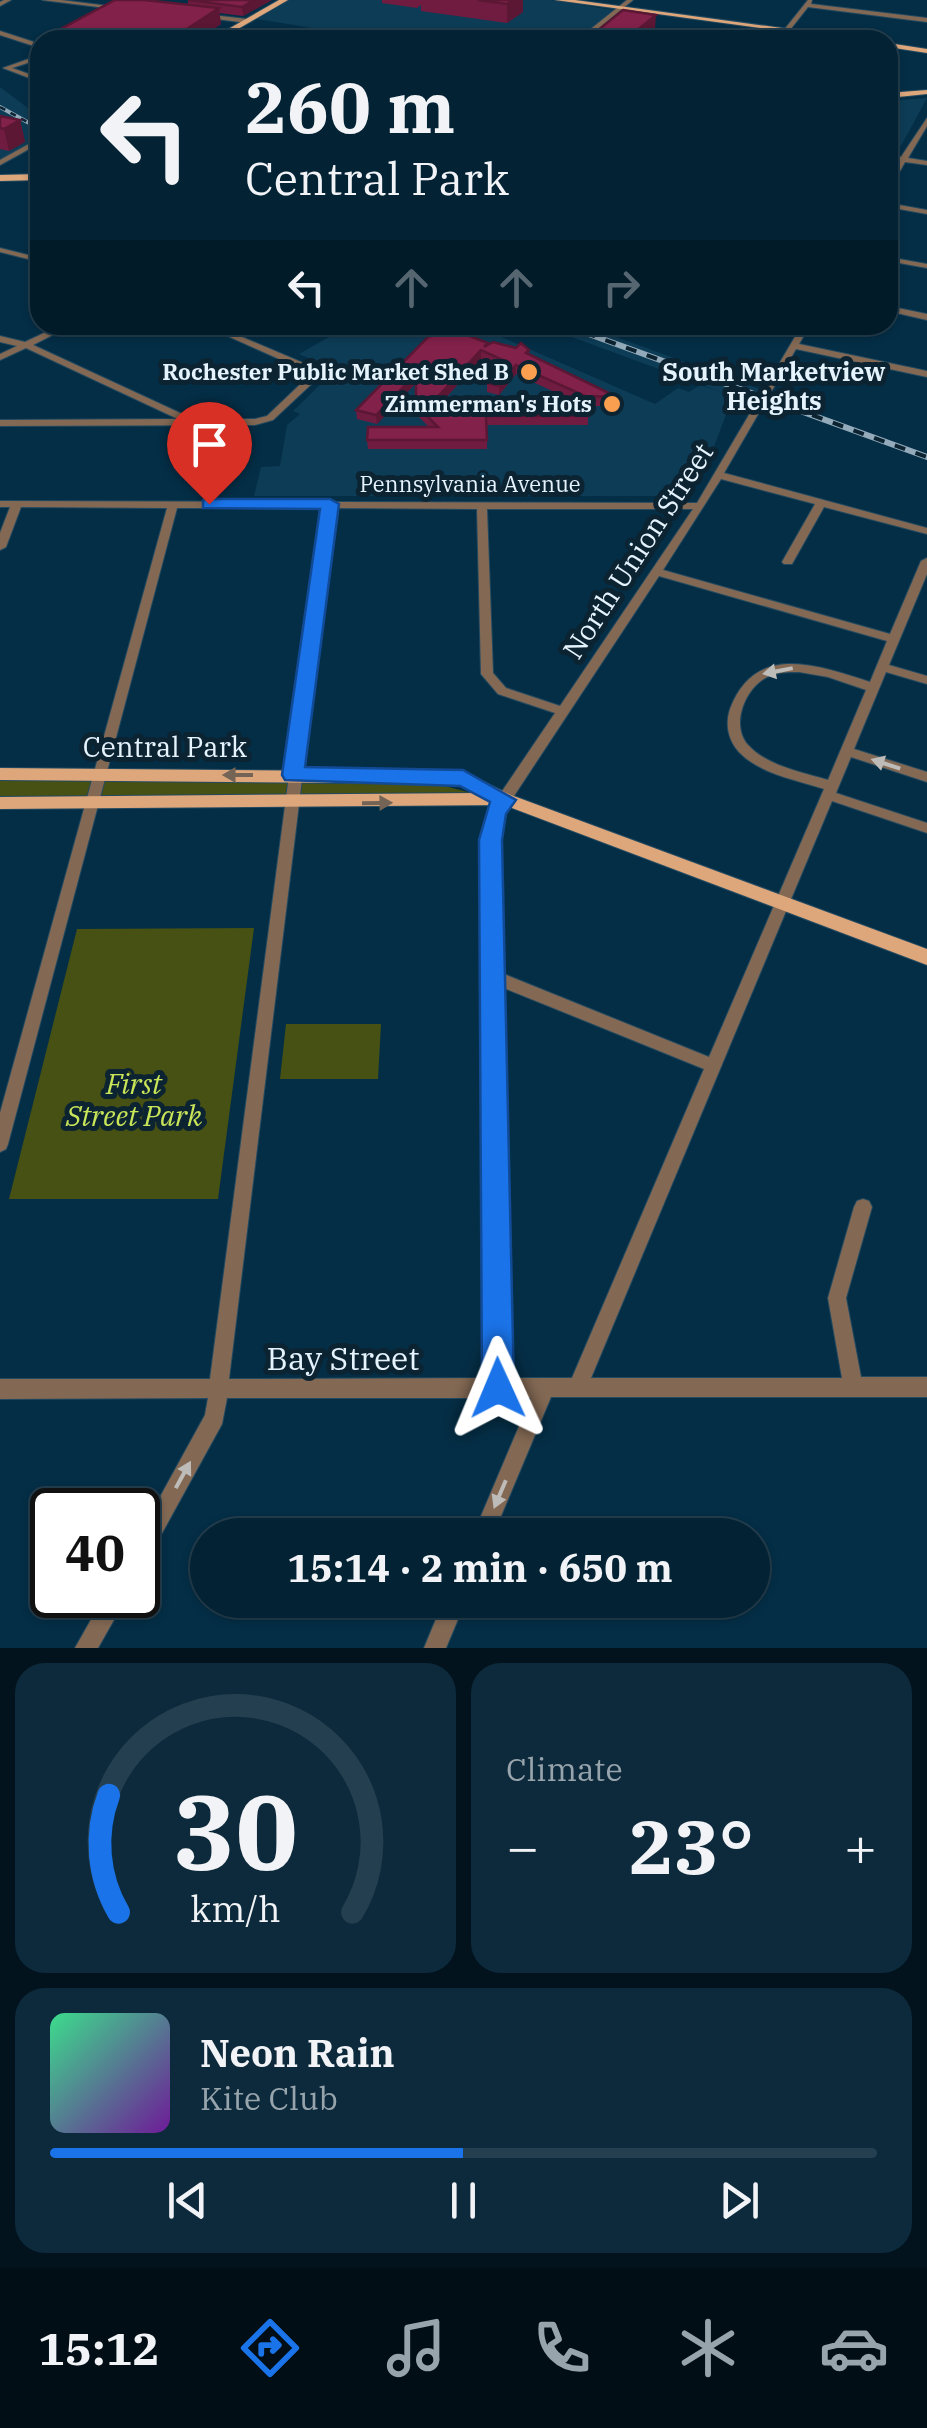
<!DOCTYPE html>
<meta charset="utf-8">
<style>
body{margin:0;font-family:"IBM Plex Serif",serif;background:#0d2a3c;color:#f1f3f6;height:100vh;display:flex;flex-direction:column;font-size:38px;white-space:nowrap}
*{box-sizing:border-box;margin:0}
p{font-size:32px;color:#97a4ac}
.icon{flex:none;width:55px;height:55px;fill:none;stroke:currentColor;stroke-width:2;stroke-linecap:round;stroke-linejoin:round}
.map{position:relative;height:1648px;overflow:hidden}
.sheet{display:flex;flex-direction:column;gap:15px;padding:15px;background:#02131d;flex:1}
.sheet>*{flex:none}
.guide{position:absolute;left:30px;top:30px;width:868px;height:305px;border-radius:30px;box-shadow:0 2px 8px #0004,0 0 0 2px #243f4f;background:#032234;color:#f1f3f6;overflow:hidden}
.speed{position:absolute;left:30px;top:1488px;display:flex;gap:20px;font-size:50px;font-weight:700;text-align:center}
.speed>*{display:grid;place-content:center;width:130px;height:130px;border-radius:50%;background:#032234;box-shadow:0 2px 8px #0004,0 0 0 2px #243f4f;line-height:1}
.speed .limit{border:5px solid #111;border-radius:15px;background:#fff;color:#111}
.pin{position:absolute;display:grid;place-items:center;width:85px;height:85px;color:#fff;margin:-102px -42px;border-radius:50% 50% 50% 0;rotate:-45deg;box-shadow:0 0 10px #0007}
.pin .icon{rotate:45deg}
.me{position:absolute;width:110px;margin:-55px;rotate:359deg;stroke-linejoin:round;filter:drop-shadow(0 0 8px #0008)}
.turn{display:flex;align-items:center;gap:35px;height:210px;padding:0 50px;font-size:45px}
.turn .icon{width:130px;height:130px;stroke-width:2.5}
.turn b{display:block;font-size:70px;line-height:85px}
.lanes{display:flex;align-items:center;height:95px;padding:0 50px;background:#0003;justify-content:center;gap:50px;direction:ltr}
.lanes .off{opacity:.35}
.big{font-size:75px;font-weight:700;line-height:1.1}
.sheet .card{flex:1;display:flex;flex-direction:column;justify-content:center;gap:15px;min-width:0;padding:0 35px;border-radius:30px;background:#0d2a3c}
.sheet .dial{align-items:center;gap:0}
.dial svg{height:260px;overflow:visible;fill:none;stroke:#243f4f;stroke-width:7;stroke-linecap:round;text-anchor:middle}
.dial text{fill:#f1f3f6;stroke:none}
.song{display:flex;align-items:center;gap:30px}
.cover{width:120px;height:120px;border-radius:15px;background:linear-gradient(135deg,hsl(150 70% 55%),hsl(280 70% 35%))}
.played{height:10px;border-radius:5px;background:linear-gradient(90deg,#1a73e8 50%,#243f4f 50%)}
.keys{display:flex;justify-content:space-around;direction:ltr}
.heat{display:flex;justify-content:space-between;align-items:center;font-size:55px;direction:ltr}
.sheet .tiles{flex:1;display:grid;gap:15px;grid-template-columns:1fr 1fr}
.card:last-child{grid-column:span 2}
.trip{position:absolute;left:190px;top:1518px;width:580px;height:100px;border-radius:50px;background:#032234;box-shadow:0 2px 8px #0004,0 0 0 2px #243f4f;font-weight:700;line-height:100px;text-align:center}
.menu{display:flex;height:160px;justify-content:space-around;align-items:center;background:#010e15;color:#97a4ac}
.menu .icon{width:70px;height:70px}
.menu .active{color:#1a73e8}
.menu b{font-size:45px;color:#f1f3f6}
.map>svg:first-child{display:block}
</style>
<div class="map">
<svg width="927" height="1648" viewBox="0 0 927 1648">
<rect width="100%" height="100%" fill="#042e46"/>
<g fill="#0d3c56">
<polygon points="288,0 550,0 613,10 576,40 308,40 324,30 257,19"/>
<polygon points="0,87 40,117 40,143 34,141 0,161"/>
<polygon points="927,98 896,155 888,154 888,101"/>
<polygon points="350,325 388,325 404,337 422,335 435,327 474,325 655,404 678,388 689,392 700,385 724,393 539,325 583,325 770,393 751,401 733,396 709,460 700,461 688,479 695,484 688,496 254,496 261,467 280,466 287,425 300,414 293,411 335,370 299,354"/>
</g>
<g fill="#465113">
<polygon points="0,780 422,780 479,795 0,799"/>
<polygon points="254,928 218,1199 9,1199 77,929"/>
<polygon points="286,1024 381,1024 378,1079 280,1079"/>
</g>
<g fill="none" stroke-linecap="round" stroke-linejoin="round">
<defs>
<g id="minor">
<polygon points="4,0 11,0 0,6 0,2"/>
<polygon points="42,0 61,0 125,8 122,10"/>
<polygon points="627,0 633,0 584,40 577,40"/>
<polygon points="808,0 812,0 811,4 927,18 927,22 808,7 782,40 776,40"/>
<polygon points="203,14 247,19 250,21 247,23 201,17"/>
<polygon points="0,31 40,44 40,48 0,35"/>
<polygon points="40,55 40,59 12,68 40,78 40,82 3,68"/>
<polygon points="927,118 927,126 908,158 927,161 927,165 905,162 891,187 888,187 888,180 899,161 888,159 888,155 901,157"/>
<polygon points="40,139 40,143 0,165 0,160 36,140"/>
<polygon points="888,203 927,210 927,214 888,207"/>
<polygon points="0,248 40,258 40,262 0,252"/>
<polygon points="888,257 927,264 927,268 888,261"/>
<polygon points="888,306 927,314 927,320 888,311"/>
<polygon points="61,325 72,325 33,345 193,419 255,419 267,416 309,376 308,372 203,325 214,325 315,368 319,377 273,420 255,425 0,426 0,420 178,419 26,348 0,360 0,354 17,346 0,342 0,336 25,342"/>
<polygon points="408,325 420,325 441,334 434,336"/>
<path d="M802,325h8l-11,19 128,27v6l-131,-28 -72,124 203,55v6l-103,-27 -32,57h-8l-2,-2 33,-58 -94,-25 -58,91 227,64 31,-73 6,-3v16l-38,91 38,11v8l-41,-12 -32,77 73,23v10l-76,-25 -15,36 91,30v10l-95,-32 -241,577h251l-14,-80 26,-91 3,-6 6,-2 6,2 3,6 -26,91 15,79h66v20h-376l-58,138h-20l58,-137h-304l-5,26 -77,140 -7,3v-30l67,-122 3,-17 -208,1v-20h210l114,-871h-147l-169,636 -2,5 -6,3v-39l167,-605 -146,-1 -15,40 -6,3v-17l10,-26h-10v-6l697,2zM335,508l142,1 4,165 17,20 57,19 -65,96 -7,31 5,538 -259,1zM487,509h206l-133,197 -54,-18 -13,-15zM659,576l228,65 -17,41c-52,-17 -115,-40 -140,27 -5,15 -2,31 9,43 21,22 57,28 85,37l-115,268 -210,-85 -2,-132 5,-26zM799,672l29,5 38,13 -38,90c-26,-8 -61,-14 -80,-35 -18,-20 -3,-57 19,-68 10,-5 21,-5 32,-5zM499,986l205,83 -132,309h-65z"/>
<polygon points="105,1595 128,1595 98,1648 75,1648"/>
<polygon points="444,1600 466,1600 446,1648 424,1648"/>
</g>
<g id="major">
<polygon points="279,0 288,0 219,40 209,40"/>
<polygon points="555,0 575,0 870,40 848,40"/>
<polygon points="888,43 927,49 927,53 888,47"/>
<polygon points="927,90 927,94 888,98 888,93"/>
<polygon points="40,174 40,180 0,181 0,175"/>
<polygon points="0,768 463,772 511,795 927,949 927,965 504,805 0,809 0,797 478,793 461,784 0,780"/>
</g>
</defs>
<use href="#minor" stroke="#244a60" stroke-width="2"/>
<use href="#major" stroke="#244a60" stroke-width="2"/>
<use href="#minor" fill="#836954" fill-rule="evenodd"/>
<use href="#major" fill="#dda67b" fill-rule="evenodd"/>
<defs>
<g id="rail-far1">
<polyline points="0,107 40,129"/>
<polyline points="564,325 570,327"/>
</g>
<polyline id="rail" points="564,325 927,457"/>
</defs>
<use href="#rail-far1" stroke="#92aab9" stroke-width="4"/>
<use href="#rail" stroke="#92aab9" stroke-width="6"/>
<use href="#rail-far1" stroke="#0c2332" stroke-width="2.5" stroke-dasharray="6" stroke-linecap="butt"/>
<use href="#rail" stroke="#0c2332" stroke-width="4" stroke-dasharray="11" stroke-linecap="butt"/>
</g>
<g fill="#701c40" fill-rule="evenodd">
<polygon points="188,0 272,0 243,16 219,13 221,24 197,40 61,40 59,30 188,5"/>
<polygon points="382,0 523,0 523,12 507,23 421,11 421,5 417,8 382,3"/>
<polygon points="0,116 20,120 25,142 9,151 0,149"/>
<path d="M488,343v2l41,5v4l88,43v9h-29v19h-101v24h-119l-1,-9 62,-13 -13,-13v-31l-39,41 -20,-5 -1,-9zM481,359l19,8 -13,16v9l12,3 17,-21 66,31 -142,-1z"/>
</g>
<g fill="#5b1734">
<polygon points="254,0 272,0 243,16 242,7"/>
<polygon points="513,0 523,0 523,12 507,23 507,4"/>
<polygon points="219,8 221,24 197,40 170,40"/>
<polygon points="656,15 655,29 642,40 625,40"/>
<polygon points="20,120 25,142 9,151 4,129"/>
<polygon points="481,350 481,359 431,414 431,404"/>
<polygon points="516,365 516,374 499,395 499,386"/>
<polygon points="416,374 416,383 377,424 376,415"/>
</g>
<g fill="#82214a" stroke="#5b1734" stroke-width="2.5">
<polygon points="115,0 144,0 219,8 170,40 59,30"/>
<polygon points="188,0 254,0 242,7"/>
<polygon points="478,0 513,0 507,4"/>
<polygon points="623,10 656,15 625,40 586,40"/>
<polygon points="0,116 20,120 4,129 0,128"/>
<polygon points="451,329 488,343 484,347 493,342 516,348 521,343 529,350 526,353 617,397 585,396 516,365 499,386 487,383 505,361 481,350 431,404 588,405 589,416 486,416 487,440 367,440 368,427 438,427 416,405 416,374 376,415 356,410 428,337"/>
</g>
<defs><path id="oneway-solid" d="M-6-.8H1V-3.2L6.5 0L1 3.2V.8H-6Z" transform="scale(2.5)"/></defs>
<g fill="#bebcb9">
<use href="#oneway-solid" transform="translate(778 671) rotate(169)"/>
<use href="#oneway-solid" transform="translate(886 764) rotate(-162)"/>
<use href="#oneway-solid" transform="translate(183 1475) rotate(-61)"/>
<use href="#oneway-solid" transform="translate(500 1494) rotate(113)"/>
</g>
<g fill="#746456">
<use href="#oneway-solid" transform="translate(238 775) rotate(-180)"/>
<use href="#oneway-solid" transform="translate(377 803) rotate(-1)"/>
</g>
<polygon fill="#1a73e8" stroke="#114b97" stroke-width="2.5" points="209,499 330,499 339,504 305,767 463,770 516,800 506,814 502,840 514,1388 509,1400 498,1404 486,1400 482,1388 479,840 490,802 460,786 285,780 282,775 320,509 203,508 203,500"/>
<g fill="#fa9f4f" stroke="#0c2332" stroke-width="4">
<circle cx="529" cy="372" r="10"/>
<circle cx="612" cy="404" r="10"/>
</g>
<g text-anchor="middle" stroke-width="10" stroke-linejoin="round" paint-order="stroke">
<g font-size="22" font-weight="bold" fill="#e5f3fd" stroke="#0c2332" text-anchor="end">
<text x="509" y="380">Rochester Public Market Shed B</text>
<text x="592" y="412">Zimmerman's Hots</text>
</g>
<g font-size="22" fill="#e5f3fd" stroke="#0c2332">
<text x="470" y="492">Pennsylvania Avenue</text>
</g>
<g font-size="25" font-weight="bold" fill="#e5f3fd" stroke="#0c2332">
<text x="774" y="381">South Marketview<tspan x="774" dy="29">Heights</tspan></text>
</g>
<g font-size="28" fill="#e5f3fd" stroke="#0c2332">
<text transform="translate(638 551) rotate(-57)" y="10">North Union Street</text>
<text x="165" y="757">Central Park</text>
</g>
<g font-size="28" font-style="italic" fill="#c9e558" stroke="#0c2332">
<text x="134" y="1094">First<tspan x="134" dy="32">Street Park</tspan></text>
</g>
<g font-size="32" fill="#e5f3fd" stroke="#0c2332">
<text x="343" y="1370">Bay Street</text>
</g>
</g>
</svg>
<div class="speed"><div class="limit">40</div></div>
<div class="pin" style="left:209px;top:504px;background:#d93025"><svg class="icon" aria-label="arrive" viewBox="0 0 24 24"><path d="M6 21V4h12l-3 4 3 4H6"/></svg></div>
<svg class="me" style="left:498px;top:1388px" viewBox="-20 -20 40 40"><path d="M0-17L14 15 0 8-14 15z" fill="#1a73e8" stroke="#fff" stroke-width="4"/></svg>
<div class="trip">15:14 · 2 min · 650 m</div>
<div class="guide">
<div class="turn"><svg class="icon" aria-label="left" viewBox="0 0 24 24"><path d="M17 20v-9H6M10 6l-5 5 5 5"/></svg><div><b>260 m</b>Central Park</div></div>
<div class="lanes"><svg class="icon" aria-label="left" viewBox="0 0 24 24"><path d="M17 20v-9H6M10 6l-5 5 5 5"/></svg><svg class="icon off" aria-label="ahead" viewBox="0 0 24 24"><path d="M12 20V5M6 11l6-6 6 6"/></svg><svg class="icon off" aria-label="ahead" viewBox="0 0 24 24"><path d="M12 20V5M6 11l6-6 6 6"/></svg><svg class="icon off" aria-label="right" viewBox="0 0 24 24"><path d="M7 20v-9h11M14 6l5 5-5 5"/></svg></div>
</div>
</div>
<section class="sheet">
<div class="tiles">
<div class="card dial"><svg viewBox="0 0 100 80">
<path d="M14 69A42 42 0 1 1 86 69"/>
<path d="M14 69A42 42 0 0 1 11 33" stroke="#1a73e8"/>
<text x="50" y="56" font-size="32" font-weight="700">30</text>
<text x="50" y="72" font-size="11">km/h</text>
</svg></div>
<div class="card"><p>Climate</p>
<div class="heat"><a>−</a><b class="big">23°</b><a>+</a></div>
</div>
<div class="card">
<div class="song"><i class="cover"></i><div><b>Neon Rain</b><p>Kite Club</p></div></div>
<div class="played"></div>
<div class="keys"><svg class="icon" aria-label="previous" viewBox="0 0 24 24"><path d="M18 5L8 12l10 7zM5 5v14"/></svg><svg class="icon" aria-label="pause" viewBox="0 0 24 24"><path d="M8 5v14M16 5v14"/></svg><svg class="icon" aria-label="next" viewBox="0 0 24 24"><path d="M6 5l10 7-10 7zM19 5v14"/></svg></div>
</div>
</div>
</section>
<nav class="menu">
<b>15:12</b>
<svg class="icon active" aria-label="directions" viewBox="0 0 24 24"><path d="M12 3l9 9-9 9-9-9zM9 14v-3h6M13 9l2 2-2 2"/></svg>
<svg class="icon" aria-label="music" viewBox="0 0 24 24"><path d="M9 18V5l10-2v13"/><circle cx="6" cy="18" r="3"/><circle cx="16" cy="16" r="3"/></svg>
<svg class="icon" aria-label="phone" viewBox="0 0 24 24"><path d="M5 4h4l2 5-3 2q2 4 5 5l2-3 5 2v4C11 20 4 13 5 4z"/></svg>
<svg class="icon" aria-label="climate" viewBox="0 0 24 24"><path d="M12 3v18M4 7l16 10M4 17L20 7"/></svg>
<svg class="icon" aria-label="car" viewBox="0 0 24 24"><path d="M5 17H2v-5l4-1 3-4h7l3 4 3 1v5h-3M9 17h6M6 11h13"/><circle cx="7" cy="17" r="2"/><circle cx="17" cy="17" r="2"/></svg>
</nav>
